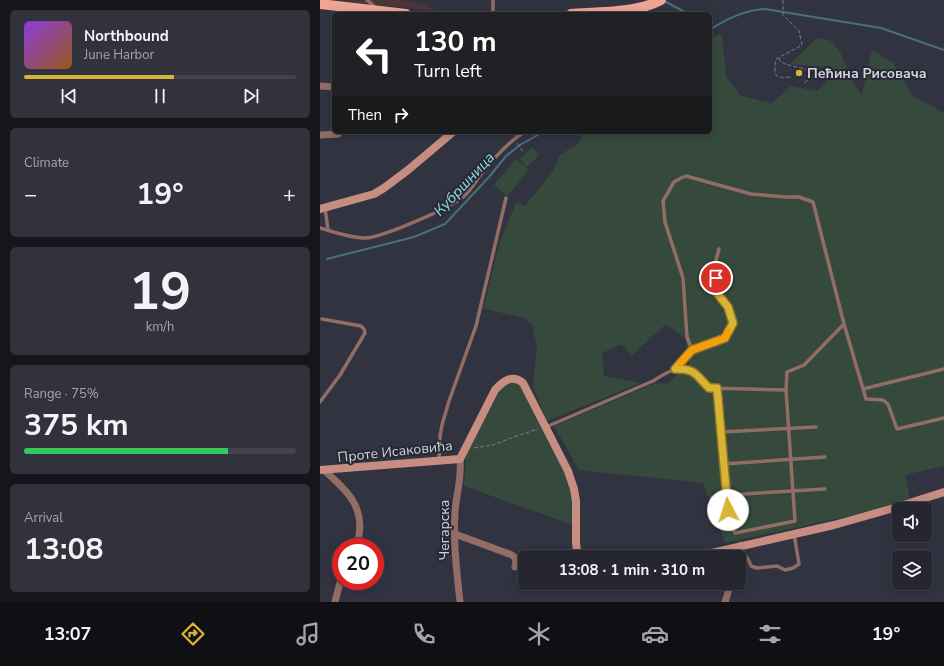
<!DOCTYPE html>
<meta charset="utf-8">
<style>
body{margin:0;font-family:"Nunito Sans",sans-serif;background:#32323d;color:#f1f3f6;height:100vh;display:flex;flex-direction:column;font-size:15px;white-space:nowrap}
*{box-sizing:border-box;margin:0}
p{font-size:13px;color:#a4a5ab}
.icon{flex:none;width:22px;height:22px;fill:none;stroke:currentColor;stroke-width:2;stroke-linecap:round;stroke-linejoin:round}
.map{position:relative;flex:1;overflow:hidden}
.details{display:flex;flex-direction:column;gap:10px;padding:10px;background:#15151b;width:320px}
.details>*{flex:none}
.guide{position:absolute;left:12px;top:12px;width:380px;height:122px;border-radius:6px;box-shadow:0 2px 10px #0003,0 0 0 1px #42434d;background:#202124;color:#fff;overflow:hidden}
.controls{position:absolute;left:572px;top:502px;display:grid;gap:8px}
.controls a{display:grid;place-items:center;width:40px;height:40px;border-radius:6px;background:#262631;box-shadow:0 2px 10px #0003,0 0 0 1px #42434d;font-size:20px}
.speed{position:absolute;left:12px;top:538px;display:flex;gap:8px;font-size:20px;font-weight:700;text-align:center}
.speed>*{display:grid;place-content:center;width:52px;height:52px;border-radius:50%;background:#262631;box-shadow:0 2px 10px #0003,0 0 0 1px #42434d;line-height:1}
.speed .limit{border:6px solid #d22;background:#fff;color:#111}
.pin{position:absolute;display:grid;place-items:center;width:34px;height:34px;color:#fff;margin:-17px;border:2px solid #fff;border-radius:50%;box-shadow:0 1px 4px #0007}
.me{position:absolute;width:44px;margin:-22px;rotate:355deg;stroke-linejoin:round;filter:drop-shadow(0 0 3px #0008)}
.turn{display:flex;align-items:center;gap:14px;height:84px;padding:0 16px;font-size:18px}
.turn .icon{width:52px;height:52px;stroke-width:2.5}
.turn b{display:block;font-size:28px;line-height:34px}
.then{display:flex;align-items:center;height:38px;padding:0 16px;background:#0003;gap:8px;font-size:15px}
.big{font-size:30px;font-weight:700;line-height:1.1}
.details .tile{flex:1;display:flex;flex-direction:column;justify-content:center;gap:6px;min-width:0;padding:0 14px;border-radius:6px;background:#32323d}
.details .dial{align-items:center;gap:0}
.dial b{font-size:52px;line-height:1}
.song{display:flex;align-items:center;gap:12px}
.cover{width:48px;height:48px;border-radius:6px;background:linear-gradient(135deg,hsl(270 70% 55%),hsl(30 70% 35%))}
.played{height:4px;border-radius:2px;background:linear-gradient(90deg,#d8b434 55%,#42434d 55%)}
.keys{display:flex;justify-content:space-around;direction:ltr}
.heat{display:flex;justify-content:space-between;align-items:center;font-size:22px;direction:ltr}
.charge{height:6px;border-radius:3px;background:linear-gradient(90deg,#34c759 75%,#42434d 0)}
.trip{position:absolute;left:198px;top:550px;width:228px;height:40px;border-radius:6px;background:#262631;box-shadow:0 2px 10px #0003,0 0 0 1px #42434d;font-weight:700;line-height:40px;text-align:center}
.menu{display:flex;height:64px;justify-content:space-around;align-items:center;background:#0f0f14;color:#a4a5ab}
.menu .icon{width:28px;height:28px}
.menu .current{color:#d8b434}
.menu b{font-size:18px;color:#f1f3f6}
main{display:flex;flex:1;min-height:0}
.map>svg:first-child{display:block}
</style>
<main>
<section class="details">
<div class="tile">
<div class="song"><i class="cover"></i><div><b>Northbound</b><p>June Harbor</p></div></div>
<div class="played"></div>
<div class="keys"><svg class="icon" aria-label="previous" viewBox="0 0 24 24"><path d="M18 5L8 12l10 7zM5 5v14"/></svg><svg class="icon" aria-label="pause" viewBox="0 0 24 24"><path d="M8 5v14M16 5v14"/></svg><svg class="icon" aria-label="next" viewBox="0 0 24 24"><path d="M6 5l10 7-10 7zM19 5v14"/></svg></div>
</div>
<div class="tile"><p>Climate</p>
<div class="heat"><a>−</a><b class="big">19°</b><a>+</a></div>
</div>
<div class="tile dial"><b>19</b><p>km/h</p></div>
<div class="tile"><p>Range · 75%</p><b class="big">375 km</b><div class="charge"></div></div>
<div class="tile"><p>Arrival</p><b class="big">13:08</b></div>
</section>
<div class="map">
<svg width="624" height="602" viewBox="0 0 624 602">
<rect width="100%" height="100%" fill="#323341"/>
<polygon fill="#4a3537" points="12,0 80,0 94,2 105,5 115,11"/>
<g fill="#354a3d">
<polygon points="400,34 402,36 406,77 421,96 452,103 471,86 497,91 510,78 504,67 470,64 497,38 511,41 520,52 533,82 542,95 552,50 573,63 592,95 624,113 624,466 585,475 590,500 520,518 405,543 383,483 259,470 234,426 336,383 347,384 369,364 365,338 346,324 311,356 302,344 282,353 284,376 321,383 227,421 213,386 217,347 212,325 204,318 157,307 164,307 179,244 196,203 205,206 234,170 240,155 258,144 263,132 390,132 390,39"/>
<polygon points="212,147 219,155 207,167 200,159"/>
<polygon points="196,159 209,170 187,196 174,185"/>
<polygon points="190,382 198,382 204,388 246,473 252,498 253,525 144,486 146,455 183,385"/>
</g>
<g fill="none" stroke-linecap="round" stroke-linejoin="round">
<g stroke="#477176" stroke-width="2">
<polyline points="344,1 369,14"/>
<path d="M390,30c16,-11 35,-20 55,-21l116,19 63,22"/>
<polyline points="7,259 94,237 125,224 169,177 186,156 200,145 223,132"/>
</g>
<g stroke="#7c7d88" stroke-width="1" stroke-dasharray="4 2" stroke-linecap="butt">
<path d="M463,0v15l16,16 3,14 -26,14c-1,4 -1,6 -1,10 -1,11 9,8 17,8"/>
<polyline points="460,58 459,60 465,64 496,72 496,74 483,84"/>
<polyline points="197,143 204,153"/>
<polyline points="154,448 173,445 194,437 218,429"/>
</g>
<g stroke="#926d65" stroke-width="3.5">
<polyline points="47,0 56,8"/>
<polyline points="173,0 173,14"/>
<polyline points="5,208 8,230"/>
<path d="M0,228c14,4 30,10 45,10 16,0 85,-30 98,-41 7,-6 11,-13 16,-20 13,-17 27,-33 45,-45"/>
<polyline points="372,350 405,338 413,323 408,307 397,293 395,264 399,249"/>
<polyline points="355,369 372,350 367,337 363,278 345,222 343,201 354,182 361,178 366,176 431,194 467,197 479,197 493,202 524,324 546,399 563,400 568,404 577,429 624,418"/>
<polyline points="397,388 410,525 415,533 475,521 466,390 467,372 484,365 524,324"/>
<polyline points="543,389 624,369"/>
<polyline points="0,402 20,375 45,333 44,329 41,326 2,319"/>
<path d="M226,427l107,-46c14,-9 29,-19 46,-6 3,3 6,9 10,13l77,2"/>
<polyline points="401,432 496,427"/>
<polyline points="119,460 120,436 122,425 129,401 156,326 186,198"/>
<polyline points="404,464 505,457"/>
<polyline points="407,495 505,489"/>
<path d="M419,551c6,3 10,8 12,15l6,2 20,-2 8,4 8,-2 6,-4 -5,-30"/>
</g>
<g stroke="#926d65" stroke-width="7">
<polyline points="0,86 14,87"/>
<polyline points="0,135 18,134"/>
<path d="M140,459c2,20 -4,35 -5,54 -2,30 2,60 5,89"/>
<path d="M5,471c20,18 39,34 34,64 -1,4 -1,8 -3,12"/>
<path d="M135,534l57,21c4,3 5,7 3,12"/>
<polyline points="417,557 421,545"/>
<polyline points="15,602 21,579"/>
<polyline points="405,602 411,583"/>
</g>
<g stroke="#c68d80" stroke-width="8">
<polyline points="0,209 54,194 64,188 88,170 133,132"/>
<path d="M0,470l140,-11 35,-69c8,-9 17,-16 28,-7l45,88 6,18 2,12v42l2,14"/>
<polyline points="374,557 514,525 574,508 624,492"/>
</g>
<g stroke="#efa595" stroke-width="10">
<polyline points="0,4 86,14"/>
<path d="M251,14c27,-2 67,-1 90,-14"/>
</g>
</g>
<g fill="none" stroke-linecap="round" stroke-linejoin="round">
<defs>
<path id="route" d="M396,278l1,15 11,14 5,16 -8,15 -33,12 -17,19c20,-1 21,6 34,19h8l11,122"/>
</defs>
<use href="#route" stroke="#8c7522" stroke-width="10"/>
<use href="#route" stroke="#d8b434" stroke-width="7"/>
<polyline stroke="#f59e0b" stroke-width="7" points="360,363 372,350 405,338 408,331"/>
</g>
<circle fill="#d8b434" stroke="#282936" stroke-width="1.5" cx="479" cy="73" r="4"/>
<g text-anchor="middle" stroke-width="4" stroke-linejoin="round" paint-order="stroke">
<g font-size="14" font-weight="bold" fill="#d1d2db" stroke="#282936" text-anchor="start">
<text x="487" y="78">Пећина Рисовача</text>
</g>
<g font-size="14" fill="#d1d2db" stroke="#282936">
<text transform="translate(75 451) rotate(-6)" y="5">Проте Исаковића</text>
<text transform="translate(124 530) rotate(-90)" y="5">Чегарска</text>
</g>
<g font-size="15" font-style="italic" fill="#8ddae5" stroke="#282936">
<text transform="translate(144 184) rotate(-47)" y="5">Кубршница</text>
</g>
</g>
</svg>
<div class="controls">
<a><svg class="icon" aria-label="sound" viewBox="0 0 24 24"><path d="M4 9h4l5-4v14l-5-4H4zM17 9q2 3 0 6"/></svg></a>
<a><svg class="icon" aria-label="layers" viewBox="0 0 24 24"><path d="M12 4l9 5-9 5-9-5zM3 14l9 5 9-5"/></svg></a>
</div>
<div class="speed"><div class="limit">20</div></div>
<div class="pin" style="left:396px;top:278px;background:#d93025"><svg class="icon" aria-label="arrive" viewBox="0 0 24 24"><path d="M6 21V4h12l-3 4 3 4H6"/></svg></div>
<svg class="me" style="left:408px;top:510px" viewBox="-20 -20 40 40"><circle r="19" fill="#fff"/><path d="M0-13L10 11 0 6-10 11z" fill="#d8b434"/></svg>
<div class="trip">13:08 · 1 min · 310 m</div>
<div class="guide">
<div class="turn"><svg class="icon" aria-label="left" viewBox="0 0 24 24"><path d="M17 20v-9H6M10 6l-5 5 5 5"/></svg><div><b>130 m</b>Turn left</div></div>
<div class="then">Then<svg class="icon" aria-label="right" viewBox="0 0 24 24"><path d="M7 20v-9h11M14 6l5 5-5 5"/></svg></div>
</div>
</div>
</main>
<nav class="menu">
<b>13:07</b>
<svg class="icon current" aria-label="directions" viewBox="0 0 24 24"><path d="M12 3l9 9-9 9-9-9zM9 14v-3h6M13 9l2 2-2 2"/></svg>
<svg class="icon" aria-label="music" viewBox="0 0 24 24"><path d="M9 18V5l10-2v13"/><circle cx="6" cy="18" r="3"/><circle cx="16" cy="16" r="3"/></svg>
<svg class="icon" aria-label="phone" viewBox="0 0 24 24"><path d="M5 4h4l2 5-3 2q2 4 5 5l2-3 5 2v4C11 20 4 13 5 4z"/></svg>
<svg class="icon" aria-label="climate" viewBox="0 0 24 24"><path d="M12 3v18M4 7l16 10M4 17L20 7"/></svg>
<svg class="icon" aria-label="car" viewBox="0 0 24 24"><path d="M5 17H2v-5l4-1 3-4h7l3 4 3 1v5h-3M9 17h6M6 11h13"/><circle cx="7" cy="17" r="2"/><circle cx="17" cy="17" r="2"/></svg>
<svg class="icon" aria-label="filters" viewBox="0 0 24 24"><path d="M4 7h16M4 17h16"/><circle cx="9" cy="7" r="2"/><circle cx="15" cy="17" r="2"/></svg>
<b>19°</b>
</nav>
